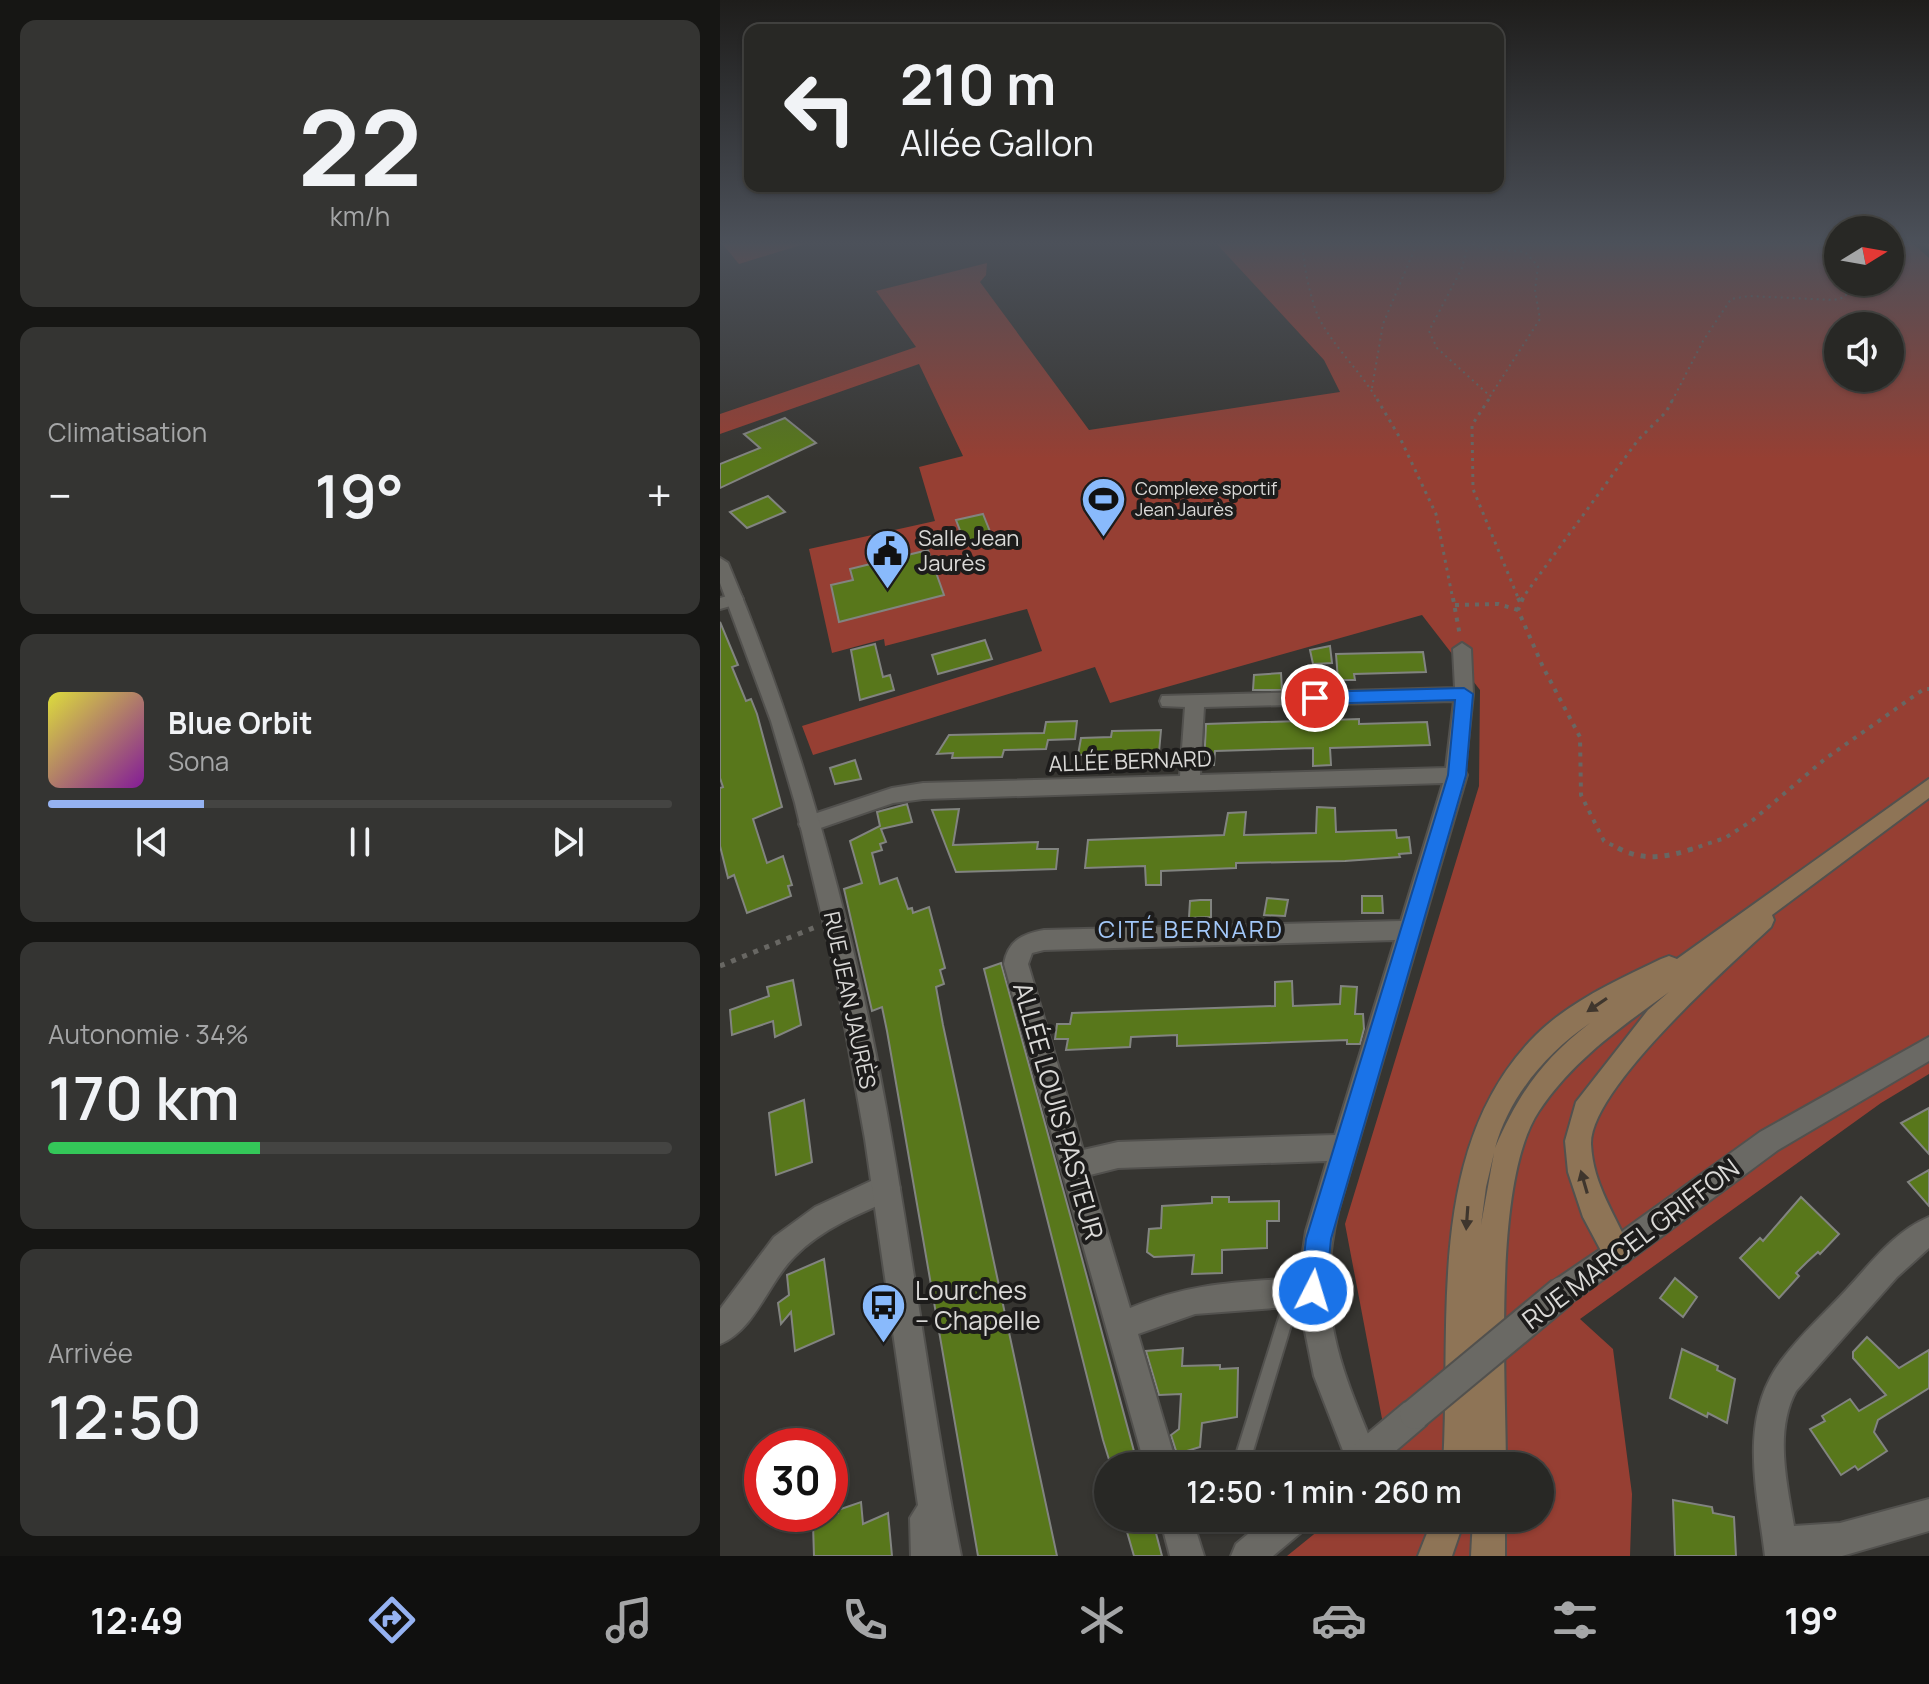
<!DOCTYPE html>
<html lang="fr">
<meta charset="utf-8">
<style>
body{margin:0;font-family:Manrope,sans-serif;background:#343432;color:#f1f3f6;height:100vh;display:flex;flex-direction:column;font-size:30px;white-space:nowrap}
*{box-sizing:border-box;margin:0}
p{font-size:26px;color:#a5a6a7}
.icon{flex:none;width:44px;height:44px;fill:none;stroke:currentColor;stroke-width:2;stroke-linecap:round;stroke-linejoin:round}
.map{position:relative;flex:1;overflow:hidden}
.drawer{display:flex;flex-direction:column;gap:20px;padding:20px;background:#161614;width:720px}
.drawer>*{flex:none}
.hud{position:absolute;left:24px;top:24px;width:760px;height:168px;border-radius:16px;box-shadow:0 2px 6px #0004,0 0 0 2px #444442;background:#282825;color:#f1f3f6;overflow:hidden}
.needle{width:52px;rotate:79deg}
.controls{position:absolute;left:1104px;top:216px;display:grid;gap:16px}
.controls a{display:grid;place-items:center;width:80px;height:80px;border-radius:50%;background:#282825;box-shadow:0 2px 6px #0004,0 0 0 2px #444442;font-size:40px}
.speed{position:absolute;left:24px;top:1428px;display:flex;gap:16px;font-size:40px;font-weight:700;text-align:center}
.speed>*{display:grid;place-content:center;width:104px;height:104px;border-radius:50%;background:#282825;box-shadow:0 2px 6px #0004,0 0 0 2px #444442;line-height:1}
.speed .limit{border:12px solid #d22;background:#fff;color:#111}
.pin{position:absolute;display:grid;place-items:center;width:68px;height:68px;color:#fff;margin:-34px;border:4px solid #fff;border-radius:50%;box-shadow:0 2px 8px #0007}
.me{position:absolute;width:88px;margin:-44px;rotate:5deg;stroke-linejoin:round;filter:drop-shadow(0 0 6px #0008)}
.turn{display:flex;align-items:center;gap:28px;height:168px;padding:0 24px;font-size:36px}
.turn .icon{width:104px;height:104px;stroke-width:2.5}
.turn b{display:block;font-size:56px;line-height:68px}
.big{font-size:60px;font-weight:600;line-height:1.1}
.drawer .widget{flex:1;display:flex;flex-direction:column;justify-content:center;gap:12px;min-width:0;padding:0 28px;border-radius:16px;background:#343432}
.drawer .dial{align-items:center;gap:0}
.dial b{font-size:104px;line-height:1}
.song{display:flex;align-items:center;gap:24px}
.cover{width:96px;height:96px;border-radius:12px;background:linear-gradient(135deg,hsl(60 70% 55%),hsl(290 70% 35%))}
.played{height:8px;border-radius:4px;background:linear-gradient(90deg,#95b2f1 25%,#444442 25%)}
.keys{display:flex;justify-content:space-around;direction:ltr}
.heat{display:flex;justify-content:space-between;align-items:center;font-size:44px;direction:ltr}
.charge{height:12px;border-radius:6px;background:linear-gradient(90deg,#34c759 34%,#444442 0)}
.trip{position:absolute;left:374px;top:1452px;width:460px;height:80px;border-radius:40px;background:#282825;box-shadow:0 2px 6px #0004,0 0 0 2px #444442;font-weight:600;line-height:80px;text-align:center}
.menu{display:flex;height:128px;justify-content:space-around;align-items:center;background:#10100f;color:#a5a6a7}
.menu .icon{width:56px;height:56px}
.menu .selected{color:#95b2f1}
.menu b{font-size:36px;color:#f1f3f6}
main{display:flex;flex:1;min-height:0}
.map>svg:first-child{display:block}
</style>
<main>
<section class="drawer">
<div class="widget dial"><b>22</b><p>km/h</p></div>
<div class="widget"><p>Climatisation</p>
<div class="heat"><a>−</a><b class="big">19°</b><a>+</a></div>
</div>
<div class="widget">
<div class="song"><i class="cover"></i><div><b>Blue Orbit</b><p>Sona</p></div></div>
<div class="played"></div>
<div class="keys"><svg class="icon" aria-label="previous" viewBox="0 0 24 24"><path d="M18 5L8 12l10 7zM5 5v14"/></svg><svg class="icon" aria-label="pause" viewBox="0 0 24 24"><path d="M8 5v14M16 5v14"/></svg><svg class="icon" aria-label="next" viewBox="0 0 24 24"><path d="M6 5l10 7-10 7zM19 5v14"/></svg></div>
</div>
<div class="widget"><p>Autonomie · 34%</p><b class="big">170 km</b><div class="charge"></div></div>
<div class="widget"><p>Arrivée</p><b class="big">12:50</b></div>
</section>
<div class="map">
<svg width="1209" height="1556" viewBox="0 0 1209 1556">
<rect width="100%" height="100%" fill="#363531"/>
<g fill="#963f33" fill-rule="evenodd">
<polygon points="0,241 94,241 19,264"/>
<path d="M494,241h624v41h52v-41h20l19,17v816l-48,29 -301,216 33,30 19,145 -2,62h-343l47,-38h206v-52h-149l-46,-242 134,-438 1,-96 -58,-75 -312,88 -15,-36 -282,88 -11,-29 240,-75 -15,-42 -142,37 -1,-7 -52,14 -23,-104 126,-28 -16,-54 44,-11 -44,-92 -199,70v-20l196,-67 -40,-56 111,-28 -1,12 -6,7 109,148 251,-38 -16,-32zM1118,326h52v52h-52z"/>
</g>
<g fill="#58771b" stroke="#828480" stroke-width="2">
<polygon points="65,418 96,443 0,488 0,464 40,448 24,434"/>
<polygon points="48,496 65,512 27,528 10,512"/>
<polygon points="263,514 273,539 246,546 236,520"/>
<polygon points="208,550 224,595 119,622 111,585 133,580 130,569"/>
<polygon points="0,622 18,665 12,667 26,701 31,699 37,714 62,807 33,819 47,863 63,856 72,885 68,886 71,896 27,913 14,875 8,878 0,846 0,788 3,787 0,778"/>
<polygon points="265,640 272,659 218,674 212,655"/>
<polygon points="155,644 163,677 170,675 174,690 140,700 131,650"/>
<polygon points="610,646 612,663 593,664 590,650"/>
<polygon points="703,652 706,672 634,674 635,680 618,680 616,654"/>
<polygon points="561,673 562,690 533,690 534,675"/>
<polygon points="639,719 639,724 707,722 710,745 610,748 611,765 593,766 593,748 495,751 494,765 484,765 486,724"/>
<polygon points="357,721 355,739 328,740 326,749 284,750 282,757 232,758 233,753 217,754 229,735 324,733 326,722"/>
<polygon points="441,730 439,752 358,755 361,738 391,737 392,731"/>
<polygon points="135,760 141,779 115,784 110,768"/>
<polygon points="187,804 192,822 161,829 166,842 160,844 162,850 152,853 160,884 177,878 188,909 192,908 193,913 209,907 225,968 220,970 224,984 216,987 223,1025 337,1556 258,1556 167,1031 162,1007 152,1011 124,889 142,883 130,841 160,826 157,812"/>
<polygon points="597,807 615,808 616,832 676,830 677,838 689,837 691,853 679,854 680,857 625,861 516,863 516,868 441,871 441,885 426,885 425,866 365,868 368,840 504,835 508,813 526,812 524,835 596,833"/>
<polygon points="239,809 233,845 318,842 317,849 338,849 336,869 236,872 212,810"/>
<polygon points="642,896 662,896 663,913 642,913"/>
<polygon points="547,898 568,900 565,916 544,915"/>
<polygon points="480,900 491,900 491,917 469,918 470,901"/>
<polygon points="281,963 354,1229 418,1466 391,1466 383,1440 264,969"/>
<polygon points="73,980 81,1025 55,1037 53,1021 12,1035 10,1010 49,996 47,987"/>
<polygon points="572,981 573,1006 620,1004 621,986 637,987 635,1014 643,1014 644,1029 640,1044 627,1044 627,1040 457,1046 457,1035 411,1037 410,1047 346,1050 348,1039 335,1039 337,1024 350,1024 352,1013 555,1006 555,982"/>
<polygon points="84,1100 92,1162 56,1175 49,1113"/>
<polygon points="1209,1108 1209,1154 1181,1123"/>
<polygon points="1209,1170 1209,1206 1188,1182"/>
<polygon points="492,1197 509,1197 509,1202 559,1201 559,1221 547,1221 547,1248 502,1250 502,1273 472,1274 474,1255 434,1257 427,1252 429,1229 441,1228 442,1206 492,1203"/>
<polygon points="1081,1197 1119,1234 1100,1254 1098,1252 1087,1262 1076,1273 1079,1276 1059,1298 1020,1258 1040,1238 1043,1241"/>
<polygon points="104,1259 114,1334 75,1351 71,1312 61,1324 58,1303 69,1295 67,1275"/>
<polygon points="955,1278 977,1297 963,1317 940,1298"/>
<polygon points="1147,1337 1179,1368 1209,1350 1209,1388 1158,1420 1154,1432 1167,1451 1138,1470 1135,1466 1121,1475 1090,1429 1105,1421 1102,1416 1130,1399 1139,1411 1166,1395 1133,1358 1133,1352"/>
<polygon points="463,1348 462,1366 500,1365 500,1369 518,1368 517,1417 482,1423 480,1447 457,1454 451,1435 459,1429 461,1394 439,1395 426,1351"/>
<polygon points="962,1349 998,1366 997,1370 1015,1379 1007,1423 988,1413 987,1417 950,1398"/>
<polygon points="953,1500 992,1507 993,1513 1014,1517 1016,1556 955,1556"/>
<polygon points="141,1502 143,1524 168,1513 172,1556 94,1556 93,1524 118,1513 118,1510"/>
<polygon points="403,1518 432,1518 442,1556 414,1556"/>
</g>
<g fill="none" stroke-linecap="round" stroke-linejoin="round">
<defs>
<polygon id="service" points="573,1288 578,1290 580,1295 530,1461 528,1466 516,1466 514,1461 566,1295 568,1290"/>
<g id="minor">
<polygon points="15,594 21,595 23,599 21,603 0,609 0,598"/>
<path d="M742,643l9,6 2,45 -8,77 2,4 -129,437c-24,99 3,156 40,246l-3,8h-26l-35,-90 -14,-70 -105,8 -57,20 39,132h-32l-141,-502c4,-23 18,-30 40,-34l357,-9 42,-138 -520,16 -30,4 -84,29 -7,-2 -3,-6 3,-6 90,-30 31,-5 257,-7 5,-69 -23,-1 -2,-5 2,-5 293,-8 -2,-39zM734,701l-8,67 -246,7 4,-68zM675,940l-60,195 -217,7 -35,8 -55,-186 4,-11 12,-3zM607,1161l-21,70 -7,47c-63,4 -110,5 -169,30l-40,-133 28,-7z"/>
<polygon points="1209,1037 1209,1061 1058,1150 907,1262 897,1266 887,1262 883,1252 887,1242 1040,1132"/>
<path d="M166,1174l10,4 4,10 -4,10c-36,15 -73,30 -101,58 -27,26 -39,73 -75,88v-35l54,-72 41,-30z"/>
<path d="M1209,1217v31l-32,29 -101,114c-22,40 -9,93 -2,135l46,-3 89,-24v32l-87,25h-77c-8,-66 -27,-137 16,-195 19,-26 44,-48 66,-72 24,-26 48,-58 82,-72z"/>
<polygon points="440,1518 472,1518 484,1556 450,1556"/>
</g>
<g id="tertiary">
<path d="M0,558l8,5c67,159 114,322 148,492 33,166 52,335 85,501h-50l-1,-38 8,-13 -53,-366 -30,-168 -40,-168 -24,-82 -51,-138z"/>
<polygon points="897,1238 907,1242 911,1252 907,1262 852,1302 842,1306 832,1302 828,1292 832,1282"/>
<polygon points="695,1399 706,1403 710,1414 706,1425 658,1466 617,1466 622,1455 684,1403"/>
<polygon points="547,1518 588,1518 584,1530 553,1556 511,1556 516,1544"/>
</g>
<g id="secondary">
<path d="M1209,779v19l-157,117 2,5 -3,7c-42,39 -181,162 -180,217 2,42 25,71 40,108l-4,10 -10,4 -10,-4 -24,-45 -15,-45 -3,-31 11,-39 72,-92 21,-18c-48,35 -96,68 -130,119 -47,70 -33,267 -33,355h-63c9,-144 -19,-319 93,-431 34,-34 82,-55 125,-76l8,-3 8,3zM870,1023c-48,37 -71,70 -95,125 14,-51 51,-95 95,-125zM774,1153l-13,72 5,-38z"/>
<polygon points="713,1518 745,1518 732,1556 698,1556"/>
<polygon points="753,1518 785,1518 785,1556 751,1556"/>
</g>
<polygon id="motorway" points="1201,241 1209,241 1209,247"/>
</defs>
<use href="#service" stroke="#52514e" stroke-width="4"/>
<use href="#minor" stroke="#52514e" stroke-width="4"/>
<use href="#tertiary" stroke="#52514e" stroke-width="4"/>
<use href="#secondary" stroke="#52514e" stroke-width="4"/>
<use href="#motorway" stroke="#52514e" stroke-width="4"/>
<g stroke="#686763" stroke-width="2" stroke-dasharray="2 4" stroke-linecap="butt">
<path d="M584,241c-4,14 8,65 16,79 14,27 41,52 58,81"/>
<polyline points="748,241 761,248 805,252 818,266 815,290 820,319 767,401"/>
<polyline points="748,244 742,268 709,331 717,348 770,396"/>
<polyline points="652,388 663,324 698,241"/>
<polyline points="952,401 983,341 1011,299 1029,296 1114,300 1125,297 1132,282"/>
</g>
<g stroke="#686763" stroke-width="3" stroke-dasharray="3 5" stroke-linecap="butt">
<polyline points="657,399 680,438 716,514 733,600"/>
<polyline points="769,399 752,425 753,489 799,600"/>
<polyline points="801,600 918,440 946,412 953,399"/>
</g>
<g stroke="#686763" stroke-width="4" stroke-dasharray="4 6" stroke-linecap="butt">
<polyline points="733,598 740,636"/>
<polyline points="798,598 800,602"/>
<polyline points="803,598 798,610 823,667 860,737 861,795 884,841 902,850"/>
<polyline points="735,605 778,604 798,610"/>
<polyline points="969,850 1005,838 1033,820 1105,759 1204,689 1209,689"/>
</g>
<g stroke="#686763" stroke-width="5" stroke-dasharray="5 7" stroke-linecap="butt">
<path d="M898,848c26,14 50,9 77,0"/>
<polyline points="0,966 98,926"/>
</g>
<use href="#service" fill="#6a6964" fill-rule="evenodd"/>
<use href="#minor" fill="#6a6964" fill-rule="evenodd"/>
<use href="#tertiary" fill="#6a6964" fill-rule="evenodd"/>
<use href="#secondary" fill="#8e7456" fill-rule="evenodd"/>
<use href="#motorway" fill="#e18d37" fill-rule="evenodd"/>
<defs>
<polyline id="tertiary-bridge" points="695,1414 842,1292"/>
</defs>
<use href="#tertiary-bridge" stroke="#52514e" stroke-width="34" stroke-linecap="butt"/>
<use href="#tertiary-bridge" stroke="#6a6964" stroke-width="30"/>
</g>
<defs><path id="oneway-solid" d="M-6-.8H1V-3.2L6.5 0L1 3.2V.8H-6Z" transform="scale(2)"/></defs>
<g fill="#3f362d">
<use href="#oneway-solid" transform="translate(877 1005) rotate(146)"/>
<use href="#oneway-solid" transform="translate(864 1182) rotate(-106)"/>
<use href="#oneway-solid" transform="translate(747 1218) rotate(94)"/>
</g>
<linearGradient id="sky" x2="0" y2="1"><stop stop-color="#1e1d1b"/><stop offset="0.53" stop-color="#4c515a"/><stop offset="1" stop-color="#4c515a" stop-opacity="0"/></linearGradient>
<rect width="1209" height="459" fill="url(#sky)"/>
<polygon fill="#1a73e8" stroke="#114b97" stroke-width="2" points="744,688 753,694 746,775 611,1239 606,1291 602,1301 593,1305 584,1301 580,1291 586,1239 728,775 735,700 595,704 586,698 595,692"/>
<defs>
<symbol id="stadium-pin" viewBox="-11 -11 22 30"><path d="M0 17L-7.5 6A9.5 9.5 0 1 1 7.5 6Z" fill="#89bafc" stroke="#1d1c1b"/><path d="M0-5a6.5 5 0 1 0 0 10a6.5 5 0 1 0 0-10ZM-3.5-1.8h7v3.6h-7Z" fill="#111"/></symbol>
<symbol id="civic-pin" viewBox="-11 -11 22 30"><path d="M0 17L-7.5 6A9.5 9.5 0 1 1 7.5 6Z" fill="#89bafc" stroke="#1d1c1b"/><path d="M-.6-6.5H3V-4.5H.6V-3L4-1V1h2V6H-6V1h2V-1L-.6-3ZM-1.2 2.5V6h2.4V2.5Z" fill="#111"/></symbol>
<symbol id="bus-pin" viewBox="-11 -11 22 30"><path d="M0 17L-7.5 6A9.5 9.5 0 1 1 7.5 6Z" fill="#89bafc" stroke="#1d1c1b"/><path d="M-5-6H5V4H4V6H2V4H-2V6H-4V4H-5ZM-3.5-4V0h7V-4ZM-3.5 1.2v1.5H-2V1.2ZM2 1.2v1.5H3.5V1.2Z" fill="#111"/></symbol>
</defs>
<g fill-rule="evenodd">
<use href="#stadium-pin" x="358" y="474" width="51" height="69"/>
<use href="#civic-pin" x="142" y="526" width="51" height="69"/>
<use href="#bus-pin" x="138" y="1280" width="51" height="69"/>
</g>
<g text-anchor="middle" stroke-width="8" stroke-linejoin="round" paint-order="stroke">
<g font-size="18" fill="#dad9d7" stroke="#1d1c1b" text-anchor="start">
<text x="415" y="495">Complexe sportif<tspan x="415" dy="21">Jean Jaurès</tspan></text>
</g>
<g font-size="22" fill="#dad9d7" stroke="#1d1c1b" text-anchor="start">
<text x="198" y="546">Salle Jean<tspan x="198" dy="25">Jaurès</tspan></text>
</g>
<g font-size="22" fill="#dad9d7" stroke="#1d1c1b">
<text transform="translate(410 761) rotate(-2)" y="8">ALLÉE BERNARD</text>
<text transform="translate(130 1000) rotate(78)" y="8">RUE JEAN JAURÈS</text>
</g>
<g font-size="24" letter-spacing="2" fill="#a3c8f9" stroke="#1d1c1b">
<text x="471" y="938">CITÉ BERNARD</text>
</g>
<g font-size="26" fill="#dad9d7" stroke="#1d1c1b">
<text transform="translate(338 1111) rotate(74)" y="9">ALLÉE LOUIS PASTEUR</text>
<text transform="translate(911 1244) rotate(-37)" y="9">RUE MARCEL GRIFFON</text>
</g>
<g font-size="26" fill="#dad9d7" stroke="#1d1c1b" text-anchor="start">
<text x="195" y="1300">Lourches<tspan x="195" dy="30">– Chapelle</tspan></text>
</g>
</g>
</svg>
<div class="controls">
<a><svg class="needle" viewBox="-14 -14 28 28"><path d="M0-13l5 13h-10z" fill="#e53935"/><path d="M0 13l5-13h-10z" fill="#a5a6a7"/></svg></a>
<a><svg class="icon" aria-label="sound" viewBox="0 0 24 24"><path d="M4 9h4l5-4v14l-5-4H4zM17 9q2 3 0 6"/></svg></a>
</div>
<div class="speed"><div class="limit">30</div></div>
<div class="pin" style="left:595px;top:698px;background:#d93025"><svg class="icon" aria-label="arrive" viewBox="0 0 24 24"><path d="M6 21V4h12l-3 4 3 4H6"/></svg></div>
<svg class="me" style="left:593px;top:1291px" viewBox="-20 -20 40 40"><circle r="17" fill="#1a73e8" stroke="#fff" stroke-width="3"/><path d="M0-11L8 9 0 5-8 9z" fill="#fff"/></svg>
<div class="trip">12:50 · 1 min · 260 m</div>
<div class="hud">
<div class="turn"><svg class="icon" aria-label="left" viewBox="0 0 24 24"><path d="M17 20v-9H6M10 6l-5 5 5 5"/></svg><div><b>210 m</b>Allée Gallon</div></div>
</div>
</div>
</main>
<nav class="menu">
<b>12:49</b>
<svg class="icon selected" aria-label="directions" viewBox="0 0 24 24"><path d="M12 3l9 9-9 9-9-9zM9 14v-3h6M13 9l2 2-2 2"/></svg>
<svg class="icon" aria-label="music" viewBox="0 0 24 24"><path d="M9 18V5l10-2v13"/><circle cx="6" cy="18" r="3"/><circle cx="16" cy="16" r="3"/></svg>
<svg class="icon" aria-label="phone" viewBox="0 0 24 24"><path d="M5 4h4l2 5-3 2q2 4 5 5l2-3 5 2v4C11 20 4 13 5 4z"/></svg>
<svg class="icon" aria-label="climate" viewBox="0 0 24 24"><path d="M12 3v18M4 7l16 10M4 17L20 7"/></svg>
<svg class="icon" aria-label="car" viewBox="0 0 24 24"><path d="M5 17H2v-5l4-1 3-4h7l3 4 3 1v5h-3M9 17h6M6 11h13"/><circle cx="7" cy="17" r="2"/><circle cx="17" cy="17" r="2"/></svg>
<svg class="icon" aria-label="filters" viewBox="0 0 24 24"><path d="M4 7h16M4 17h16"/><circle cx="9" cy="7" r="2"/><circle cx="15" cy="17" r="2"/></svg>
<b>19°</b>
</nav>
